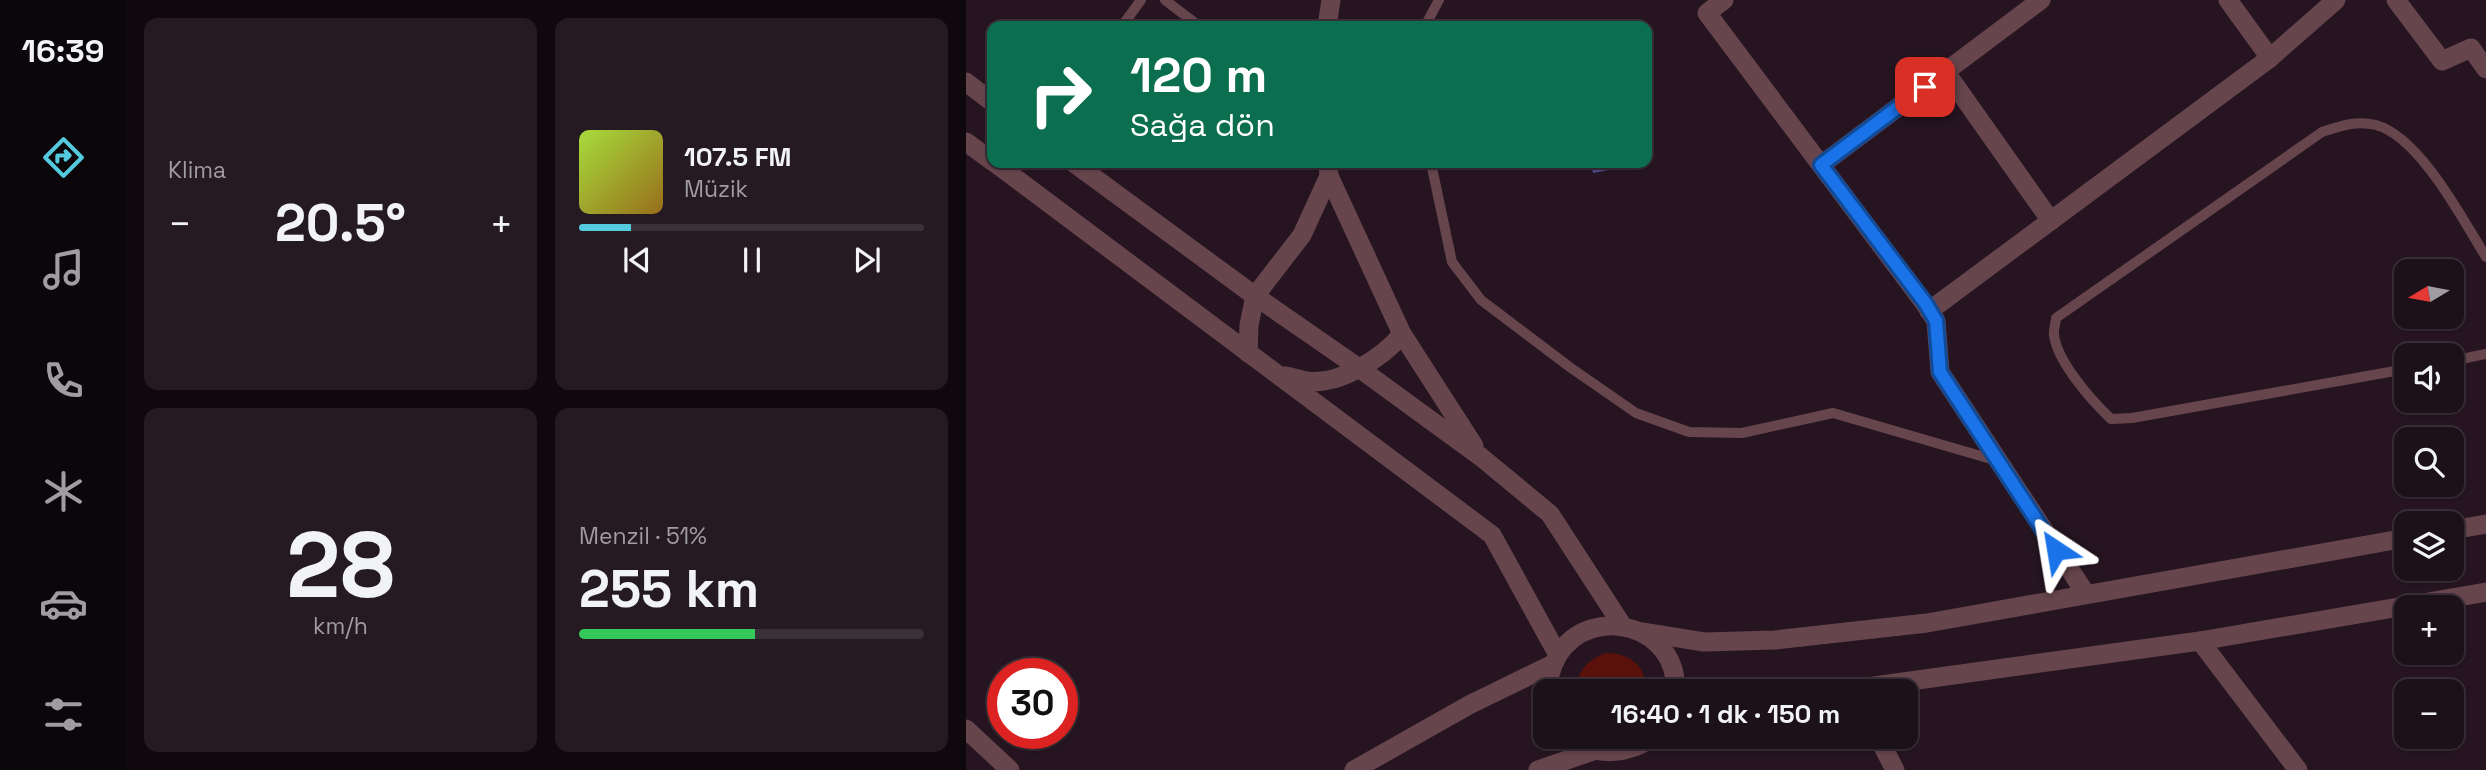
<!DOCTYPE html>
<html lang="tr">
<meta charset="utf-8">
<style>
body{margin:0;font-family:"Space Grotesk",sans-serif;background:#251922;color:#f1f3f6;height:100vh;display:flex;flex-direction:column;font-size:26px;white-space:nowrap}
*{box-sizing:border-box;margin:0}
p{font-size:23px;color:#a09da2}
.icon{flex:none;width:38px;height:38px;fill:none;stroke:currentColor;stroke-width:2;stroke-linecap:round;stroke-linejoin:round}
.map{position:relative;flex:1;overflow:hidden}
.drawer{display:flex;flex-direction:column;gap:18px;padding:18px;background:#0f090e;width:840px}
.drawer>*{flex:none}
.guide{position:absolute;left:21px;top:21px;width:665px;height:147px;border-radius:14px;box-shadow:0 2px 5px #0004,0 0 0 2px #3a3038;background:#0b6e4f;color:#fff;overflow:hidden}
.needle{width:46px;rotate:260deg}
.controls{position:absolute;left:1428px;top:259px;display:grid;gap:14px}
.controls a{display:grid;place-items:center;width:70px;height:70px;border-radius:14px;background:#1c1019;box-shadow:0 2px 5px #0004,0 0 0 2px #3a3038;font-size:35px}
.speed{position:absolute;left:21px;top:658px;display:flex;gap:14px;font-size:35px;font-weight:700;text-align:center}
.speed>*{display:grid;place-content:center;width:91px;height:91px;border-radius:50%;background:#1c1019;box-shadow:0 2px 5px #0004,0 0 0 2px #3a3038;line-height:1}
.speed .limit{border:10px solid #d22;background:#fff;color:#111}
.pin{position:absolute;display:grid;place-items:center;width:60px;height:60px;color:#fff;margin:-30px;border-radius:14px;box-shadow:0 4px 10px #0006}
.me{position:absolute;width:77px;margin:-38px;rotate:327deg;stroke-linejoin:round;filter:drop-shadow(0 0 5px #0008)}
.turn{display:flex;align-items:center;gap:24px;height:147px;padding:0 28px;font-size:32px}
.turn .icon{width:91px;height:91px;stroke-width:2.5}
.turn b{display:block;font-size:49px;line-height:60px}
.big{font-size:52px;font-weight:700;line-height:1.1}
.drawer .card{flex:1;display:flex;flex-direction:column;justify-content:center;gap:10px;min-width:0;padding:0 24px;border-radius:14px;background:#251922}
.drawer .dial{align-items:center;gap:0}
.dial b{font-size:91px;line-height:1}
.song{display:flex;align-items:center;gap:21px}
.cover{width:84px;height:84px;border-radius:10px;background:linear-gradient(135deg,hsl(80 70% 55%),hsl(40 70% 35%))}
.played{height:7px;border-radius:4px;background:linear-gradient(90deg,#55cadf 15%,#3a3038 15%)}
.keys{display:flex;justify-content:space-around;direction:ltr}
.heat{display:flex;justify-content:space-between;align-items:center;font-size:38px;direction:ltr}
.charge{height:10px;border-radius:5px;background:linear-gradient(90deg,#34c759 51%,#3a3038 0)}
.drawer .tiles{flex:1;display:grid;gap:18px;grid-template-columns:repeat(2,1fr)}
.trip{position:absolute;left:567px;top:679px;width:385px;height:70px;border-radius:14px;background:#1c1019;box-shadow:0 2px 5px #0004,0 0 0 2px #3a3038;font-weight:700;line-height:70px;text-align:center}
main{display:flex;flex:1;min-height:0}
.dock{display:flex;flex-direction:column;width:126px;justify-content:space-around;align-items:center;background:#0b060a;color:#a09da2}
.dock .icon{width:49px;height:49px}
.dock .selected{color:#55cadf}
.dock b{font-size:32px;color:#f1f3f6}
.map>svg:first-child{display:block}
</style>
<main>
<nav class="dock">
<b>16:39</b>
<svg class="icon selected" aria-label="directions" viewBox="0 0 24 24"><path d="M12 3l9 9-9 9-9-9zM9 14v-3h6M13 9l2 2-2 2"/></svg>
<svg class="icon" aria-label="music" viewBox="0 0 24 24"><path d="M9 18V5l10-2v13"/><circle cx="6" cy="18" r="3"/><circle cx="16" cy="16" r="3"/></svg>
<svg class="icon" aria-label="phone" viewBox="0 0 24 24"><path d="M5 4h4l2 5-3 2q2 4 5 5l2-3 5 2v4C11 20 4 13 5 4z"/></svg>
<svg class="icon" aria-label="climate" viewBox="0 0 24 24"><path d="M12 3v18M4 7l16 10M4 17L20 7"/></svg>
<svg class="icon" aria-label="car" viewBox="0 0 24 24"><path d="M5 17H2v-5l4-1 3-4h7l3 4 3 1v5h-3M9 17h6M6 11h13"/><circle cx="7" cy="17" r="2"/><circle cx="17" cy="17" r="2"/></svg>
<svg class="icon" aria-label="filters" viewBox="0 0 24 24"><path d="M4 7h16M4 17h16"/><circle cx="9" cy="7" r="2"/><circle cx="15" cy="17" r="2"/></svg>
</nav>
<section class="drawer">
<div class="tiles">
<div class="card"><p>Klima</p>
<div class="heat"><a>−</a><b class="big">20.5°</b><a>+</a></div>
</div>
<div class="card">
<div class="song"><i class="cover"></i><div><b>107.5 FM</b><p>Müzik</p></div></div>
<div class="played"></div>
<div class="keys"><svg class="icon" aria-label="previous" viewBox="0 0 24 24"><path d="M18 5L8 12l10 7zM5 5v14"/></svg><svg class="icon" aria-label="pause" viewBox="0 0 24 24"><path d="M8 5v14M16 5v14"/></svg><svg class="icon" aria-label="next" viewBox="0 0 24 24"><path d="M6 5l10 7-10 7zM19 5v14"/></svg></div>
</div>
<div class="card dial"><b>28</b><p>km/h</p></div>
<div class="card"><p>Menzil · 51%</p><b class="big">255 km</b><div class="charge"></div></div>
</div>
</section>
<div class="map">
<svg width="1520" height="770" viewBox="0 0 1520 770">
<rect width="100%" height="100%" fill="#261521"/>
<path fill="#5a110c" d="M640,653c23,0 42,13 39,38h-67c-3,-20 11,-32 28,-38z"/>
<polygon fill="#554d90" points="625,163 669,163 670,165 627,173"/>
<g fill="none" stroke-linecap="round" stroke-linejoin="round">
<g stroke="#67454d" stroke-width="10">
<polyline points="199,0 233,26"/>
<polyline points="156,26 175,0"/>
<polyline points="459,26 473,0"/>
<polyline points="465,163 486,262 515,300 605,368 670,413 723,432 776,433 867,413 1032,461"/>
<polyline points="1486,361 1520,354"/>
<path d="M1440,369l-274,49 -21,1c-18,-17 -54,-57 -57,-84 -1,-5 2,-12 2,-17l266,-186c18,-6 35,-12 54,-7 44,12 87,95 110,132"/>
</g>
<g stroke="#67454d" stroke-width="19">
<polyline points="758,0 741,13 959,304 970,321 974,372 1120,594"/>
<polyline points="1262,0 1304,58 1370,0"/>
<polyline points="1430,0 1476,61 1505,48 1520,69"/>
<polyline points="979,71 1085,221"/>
<polyline points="855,165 1075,0"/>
<polyline points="963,311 1304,58"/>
<polyline points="1234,641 1332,770"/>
<polyline points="0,729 44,770"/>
<polyline points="912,737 929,770"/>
</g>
<g stroke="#67454d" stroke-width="19">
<polyline points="361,26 365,0"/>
<polyline points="0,82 26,102"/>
<polyline points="0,142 26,161"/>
<polyline points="29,163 526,535 592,655"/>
<polyline points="108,163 289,296 393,368 515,457 584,514 656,625"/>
<polyline points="362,163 363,176 436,334 508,446"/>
<polyline points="282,353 283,325 289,296 336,235 363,176"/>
<path d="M319,376c7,1 15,4 22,5 31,5 76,-23 95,-47"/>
<polyline points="1486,530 1520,524"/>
<polyline points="676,632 738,642 809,640 961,623 1440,538"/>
<path d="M583,691c-2,-12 3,-25 9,-36 34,-54 122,-28 117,36"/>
<polyline points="872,691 1234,641 1520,592"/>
<path d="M606,737c23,22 57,17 81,0"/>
<polyline points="388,770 503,705 587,664"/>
<polyline points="572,770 630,750"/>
</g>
</g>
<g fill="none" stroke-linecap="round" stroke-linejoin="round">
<defs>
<polyline id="route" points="959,87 855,165 960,304 970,321 974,372 1090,550"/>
</defs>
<use href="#route" stroke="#114b97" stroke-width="18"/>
<use href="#route" stroke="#1a73e8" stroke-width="12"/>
</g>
</svg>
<div class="controls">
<a><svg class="needle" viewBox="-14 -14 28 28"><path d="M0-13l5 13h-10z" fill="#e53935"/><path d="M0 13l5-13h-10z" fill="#a09da2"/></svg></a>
<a><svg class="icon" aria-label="sound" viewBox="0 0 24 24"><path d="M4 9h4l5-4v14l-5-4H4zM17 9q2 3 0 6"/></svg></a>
<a><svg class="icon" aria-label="search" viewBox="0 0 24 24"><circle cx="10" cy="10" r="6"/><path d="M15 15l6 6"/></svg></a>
<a><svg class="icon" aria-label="layers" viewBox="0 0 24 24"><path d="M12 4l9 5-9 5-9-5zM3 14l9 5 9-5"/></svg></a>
<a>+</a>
<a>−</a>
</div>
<div class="speed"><div class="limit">30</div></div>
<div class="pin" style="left:959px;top:87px;background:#d93025"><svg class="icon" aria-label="arrive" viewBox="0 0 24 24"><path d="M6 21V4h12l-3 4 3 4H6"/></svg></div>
<svg class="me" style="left:1090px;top:550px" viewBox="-20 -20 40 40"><path d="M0-17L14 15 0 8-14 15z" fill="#1a73e8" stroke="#fff" stroke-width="4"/></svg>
<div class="trip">16:40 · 1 dk · 150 m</div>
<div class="guide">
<div class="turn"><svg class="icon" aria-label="right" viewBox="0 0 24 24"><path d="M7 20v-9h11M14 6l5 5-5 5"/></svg><div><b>120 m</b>Sağa dön</div></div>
</div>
</div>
</main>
